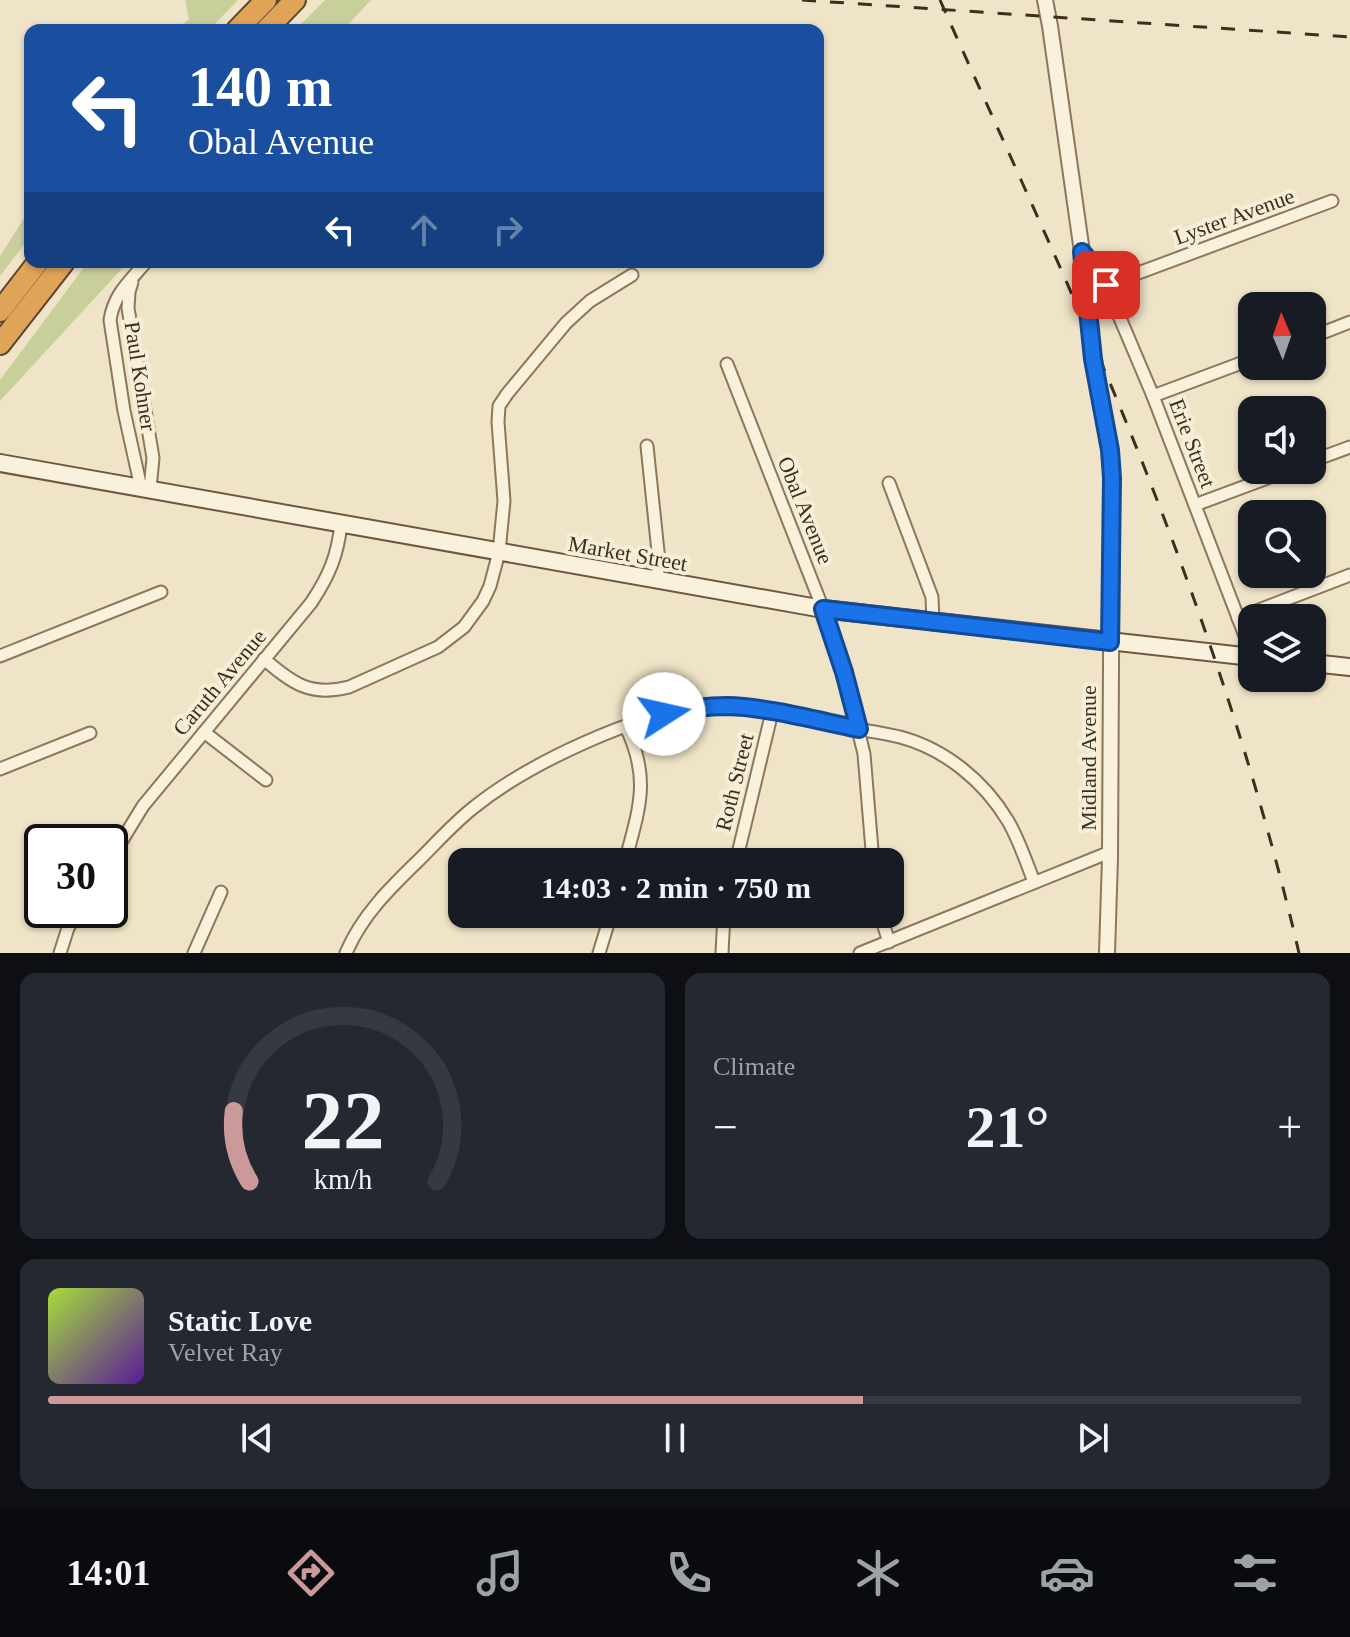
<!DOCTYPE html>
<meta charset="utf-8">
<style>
body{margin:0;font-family:Georgia,serif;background:#242831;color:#f1f3f6;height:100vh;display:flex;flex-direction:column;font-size:30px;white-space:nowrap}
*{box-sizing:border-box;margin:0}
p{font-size:26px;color:#9ea1a6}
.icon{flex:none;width:44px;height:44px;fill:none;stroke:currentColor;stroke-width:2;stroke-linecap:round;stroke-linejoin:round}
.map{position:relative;height:953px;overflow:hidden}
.side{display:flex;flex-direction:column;gap:20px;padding:20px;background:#0d0f14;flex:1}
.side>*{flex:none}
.hud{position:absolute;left:24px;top:24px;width:800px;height:244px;border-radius:16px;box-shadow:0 2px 6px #0004;background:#1a4fa0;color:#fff;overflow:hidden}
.needle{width:52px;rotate:358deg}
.fabs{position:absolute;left:1238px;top:292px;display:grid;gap:16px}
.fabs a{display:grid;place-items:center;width:88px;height:88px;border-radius:16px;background:#171b24;box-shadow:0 2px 6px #0004;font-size:40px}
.speed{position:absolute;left:24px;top:824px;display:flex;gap:16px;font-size:40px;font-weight:700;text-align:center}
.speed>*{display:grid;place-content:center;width:104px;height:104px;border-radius:50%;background:#171b24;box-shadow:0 2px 6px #0004;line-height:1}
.speed .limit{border:4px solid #111;border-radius:12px;background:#fff;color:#111}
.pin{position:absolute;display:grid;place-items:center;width:68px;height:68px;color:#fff;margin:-34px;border-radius:16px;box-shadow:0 4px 12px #0006}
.me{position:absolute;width:88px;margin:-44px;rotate:80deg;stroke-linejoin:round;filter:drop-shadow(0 0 6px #0008)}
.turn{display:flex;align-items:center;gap:28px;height:168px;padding:0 32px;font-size:36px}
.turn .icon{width:104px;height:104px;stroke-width:2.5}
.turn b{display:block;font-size:56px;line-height:68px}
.lanes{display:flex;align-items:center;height:76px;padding:0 32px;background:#0003;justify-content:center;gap:40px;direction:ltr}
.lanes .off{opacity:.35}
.big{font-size:60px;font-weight:700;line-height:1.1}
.side .widget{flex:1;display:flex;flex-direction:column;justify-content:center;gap:12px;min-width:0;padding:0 28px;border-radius:16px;background:#242831}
.side .dial{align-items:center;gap:0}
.dial svg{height:208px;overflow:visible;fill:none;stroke:#363941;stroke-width:7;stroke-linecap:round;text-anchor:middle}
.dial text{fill:#f1f3f6;stroke:none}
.song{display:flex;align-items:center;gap:24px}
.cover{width:96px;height:96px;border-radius:12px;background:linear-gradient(135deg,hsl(80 70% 55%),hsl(270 70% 35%))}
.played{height:8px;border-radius:4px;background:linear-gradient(90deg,#cc999b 65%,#363941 65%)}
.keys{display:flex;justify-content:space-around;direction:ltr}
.heat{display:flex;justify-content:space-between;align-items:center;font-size:44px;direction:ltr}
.side .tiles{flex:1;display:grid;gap:20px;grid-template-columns:1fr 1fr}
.widget:last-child{grid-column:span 2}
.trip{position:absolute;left:448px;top:848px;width:456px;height:80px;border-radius:16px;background:#171b24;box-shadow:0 2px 6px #0004;font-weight:700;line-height:80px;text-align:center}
.menu{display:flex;height:128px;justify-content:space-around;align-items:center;background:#090b0e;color:#9ea1a6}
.menu .icon{width:56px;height:56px}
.menu .current{color:#cc999b}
.menu b{font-size:36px;color:#f1f3f6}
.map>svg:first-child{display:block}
</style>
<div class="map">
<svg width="1350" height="953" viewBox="0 0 1350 953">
<rect width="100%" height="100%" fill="#f0e4c8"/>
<g fill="#c9cf9b">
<polygon points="185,0 238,0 209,30 177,30 189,19"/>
<polygon points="325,0 371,0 343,30 295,30"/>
<polygon points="30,209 30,237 0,276 0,256"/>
<polygon points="88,262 128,262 0,401 0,380"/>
</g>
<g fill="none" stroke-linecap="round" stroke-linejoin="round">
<defs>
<g id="minor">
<polyline points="1082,252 1099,272 1106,285 1153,396 1247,641 1250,657"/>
<polyline points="132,282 129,292 128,308 153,458 150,489"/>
<polyline points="1106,285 1332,201"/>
<polyline points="1312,337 1350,322"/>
<polyline points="727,364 823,609 844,672 864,754 873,862"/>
<polyline points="1153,396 1252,359"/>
<polyline points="647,446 659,561 657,580"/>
<polyline points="1312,461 1350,447"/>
<polyline points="889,483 932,597 933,621"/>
<path d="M141,488l-17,-77 -14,-91c4,-26 19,-38 36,-58"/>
<polyline points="1195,505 1289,470"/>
<polyline points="1238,618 1350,575"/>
<polyline points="0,656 161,592"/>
<path d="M264,659c28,24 46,38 85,28l89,-40 26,-20 19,-26 7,-15 9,-34 5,-51 -6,-79 1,-16 8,-12 59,-71 24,-22 42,-26"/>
<polyline points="204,732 266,780"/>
<polyline points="0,769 90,733"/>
<path d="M110,860l33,-54 168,-203c18,-27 27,-48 30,-80"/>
<path d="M625,862c14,-53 26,-83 1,-135"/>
<polyline points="736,862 772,712"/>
<polyline points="880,914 889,942"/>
<polyline points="60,953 68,928 79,910"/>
<polyline points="194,953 221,892"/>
<path d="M346,953c16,-38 45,-66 74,-94 17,-17 34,-36 53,-51 53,-43 162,-95 230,-101 44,-4 89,9 132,18 22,4 44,7 65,12 45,12 84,44 108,84 11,19 18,40 26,61"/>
<polyline points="599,953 611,914"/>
<polyline points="722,953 724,914"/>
<polyline points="860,953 1110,852"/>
</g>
<polyline id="tertiary" points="1045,0 1050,26 1082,252 1093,359 1110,450 1112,478 1110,858 1107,953"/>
<g id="secondary">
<polyline points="0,463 823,609 1252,657"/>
<polyline points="1312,663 1350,667"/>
</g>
<g id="motorway">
<polyline points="237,30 266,0"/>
<polyline points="266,30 295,0"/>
<polyline points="0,311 38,262"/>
<polyline points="0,344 64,262"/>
</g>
</defs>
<use href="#minor" stroke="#8d765c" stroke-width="15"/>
<use href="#tertiary" stroke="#8d765c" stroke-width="18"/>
<use href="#secondary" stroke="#6f573f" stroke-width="20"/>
<use href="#motorway" stroke="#5b4430" stroke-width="24"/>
<use href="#minor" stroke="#faf1dc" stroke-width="11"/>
<use href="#tertiary" stroke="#faf1dc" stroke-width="14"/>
<use href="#secondary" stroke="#faf1dc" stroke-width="16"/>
<use href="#motorway" stroke="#e0a458" stroke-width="20"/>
<g stroke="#3d2e20" stroke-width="3" stroke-dasharray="14 14" stroke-linecap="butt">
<polyline points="802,0 1350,37"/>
<path d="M940,0c72,162 148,322 212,487 59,151 110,307 147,466"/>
</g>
</g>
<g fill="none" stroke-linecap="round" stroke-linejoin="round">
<defs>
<path id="route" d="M664,714c21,-5 42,-8 63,-8 41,1 92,15 132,23l-15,-57 -21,-63 287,33 2,-164 -2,-28 -17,-91 -11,-107 17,20 7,13"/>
</defs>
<use href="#route" stroke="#114b97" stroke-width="20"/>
<use href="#route" stroke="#1a73e8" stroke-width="14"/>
</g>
<g text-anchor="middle" stroke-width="8" stroke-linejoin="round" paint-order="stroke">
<g font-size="22" fill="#3d2e20" stroke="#f7eed8">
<text transform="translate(1234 216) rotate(-20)" y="8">Lyster Avenue</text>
<text transform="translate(141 376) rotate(81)" y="8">Paul Kohner</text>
<text transform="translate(1193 443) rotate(69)" y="8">Erie Street</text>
<text transform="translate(806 510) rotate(68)" y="8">Obal Avenue</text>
<text transform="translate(628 553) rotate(10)" y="8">Market Street</text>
<text transform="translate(219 682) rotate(-50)" y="8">Caruth Avenue</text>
<text transform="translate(1088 758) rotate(-90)" y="8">Midland Avenue</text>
<text transform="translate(734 782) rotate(-76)" y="8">Roth Street</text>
</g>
</g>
</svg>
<div class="fabs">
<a><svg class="needle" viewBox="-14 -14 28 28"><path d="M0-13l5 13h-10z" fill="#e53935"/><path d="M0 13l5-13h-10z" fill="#9ea1a6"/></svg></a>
<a><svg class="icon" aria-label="sound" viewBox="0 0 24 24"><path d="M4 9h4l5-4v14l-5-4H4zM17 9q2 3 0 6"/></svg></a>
<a><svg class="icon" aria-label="search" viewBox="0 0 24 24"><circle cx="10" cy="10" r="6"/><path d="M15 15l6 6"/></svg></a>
<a><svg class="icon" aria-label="layers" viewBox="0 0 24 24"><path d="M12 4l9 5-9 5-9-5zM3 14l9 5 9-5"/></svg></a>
</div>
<div class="speed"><div class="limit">30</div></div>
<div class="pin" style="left:1106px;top:285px;background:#d93025"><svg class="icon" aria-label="arrive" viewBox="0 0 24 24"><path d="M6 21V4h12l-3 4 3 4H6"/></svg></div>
<svg class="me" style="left:664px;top:714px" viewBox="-20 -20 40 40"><circle r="19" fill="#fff"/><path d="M0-13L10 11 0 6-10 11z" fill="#1a73e8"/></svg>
<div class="trip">14:03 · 2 min · 750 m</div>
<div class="hud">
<div class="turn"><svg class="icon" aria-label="left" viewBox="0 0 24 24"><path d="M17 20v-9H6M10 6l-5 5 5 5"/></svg><div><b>140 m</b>Obal Avenue</div></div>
<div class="lanes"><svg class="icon" aria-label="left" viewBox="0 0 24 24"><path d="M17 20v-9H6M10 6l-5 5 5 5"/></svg><svg class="icon off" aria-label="ahead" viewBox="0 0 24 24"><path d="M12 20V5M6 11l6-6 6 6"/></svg><svg class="icon off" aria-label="right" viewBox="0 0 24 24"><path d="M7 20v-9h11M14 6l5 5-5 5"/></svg></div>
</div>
</div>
<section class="side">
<div class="tiles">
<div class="widget dial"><svg viewBox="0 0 100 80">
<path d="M14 69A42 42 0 1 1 86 69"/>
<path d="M14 69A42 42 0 0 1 8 42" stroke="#cc999b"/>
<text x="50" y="56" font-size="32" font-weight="700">22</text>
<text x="50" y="72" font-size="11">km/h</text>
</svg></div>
<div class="widget"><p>Climate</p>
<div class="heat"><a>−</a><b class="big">21°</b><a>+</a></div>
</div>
<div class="widget">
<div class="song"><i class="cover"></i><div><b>Static Love</b><p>Velvet Ray</p></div></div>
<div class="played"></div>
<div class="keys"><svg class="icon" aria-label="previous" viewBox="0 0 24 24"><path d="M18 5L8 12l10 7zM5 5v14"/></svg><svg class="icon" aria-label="pause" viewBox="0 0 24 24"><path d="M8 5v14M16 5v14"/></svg><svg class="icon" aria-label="next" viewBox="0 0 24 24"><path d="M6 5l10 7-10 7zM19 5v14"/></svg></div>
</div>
</div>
</section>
<nav class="menu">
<b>14:01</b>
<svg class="icon current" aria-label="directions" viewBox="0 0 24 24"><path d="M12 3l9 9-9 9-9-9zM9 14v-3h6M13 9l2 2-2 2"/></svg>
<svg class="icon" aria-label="music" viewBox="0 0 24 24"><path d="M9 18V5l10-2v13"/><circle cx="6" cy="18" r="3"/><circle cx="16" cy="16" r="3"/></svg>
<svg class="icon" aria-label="phone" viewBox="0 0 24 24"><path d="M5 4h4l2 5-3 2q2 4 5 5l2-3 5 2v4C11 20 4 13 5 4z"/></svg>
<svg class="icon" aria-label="climate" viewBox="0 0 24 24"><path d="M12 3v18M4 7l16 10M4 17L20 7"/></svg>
<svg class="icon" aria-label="car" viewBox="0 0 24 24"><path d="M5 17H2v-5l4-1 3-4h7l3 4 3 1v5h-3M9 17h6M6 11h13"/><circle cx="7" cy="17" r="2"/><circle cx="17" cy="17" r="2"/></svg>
<svg class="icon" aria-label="filters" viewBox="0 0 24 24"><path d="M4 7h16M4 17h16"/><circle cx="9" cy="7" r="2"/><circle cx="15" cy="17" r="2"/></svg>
</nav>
